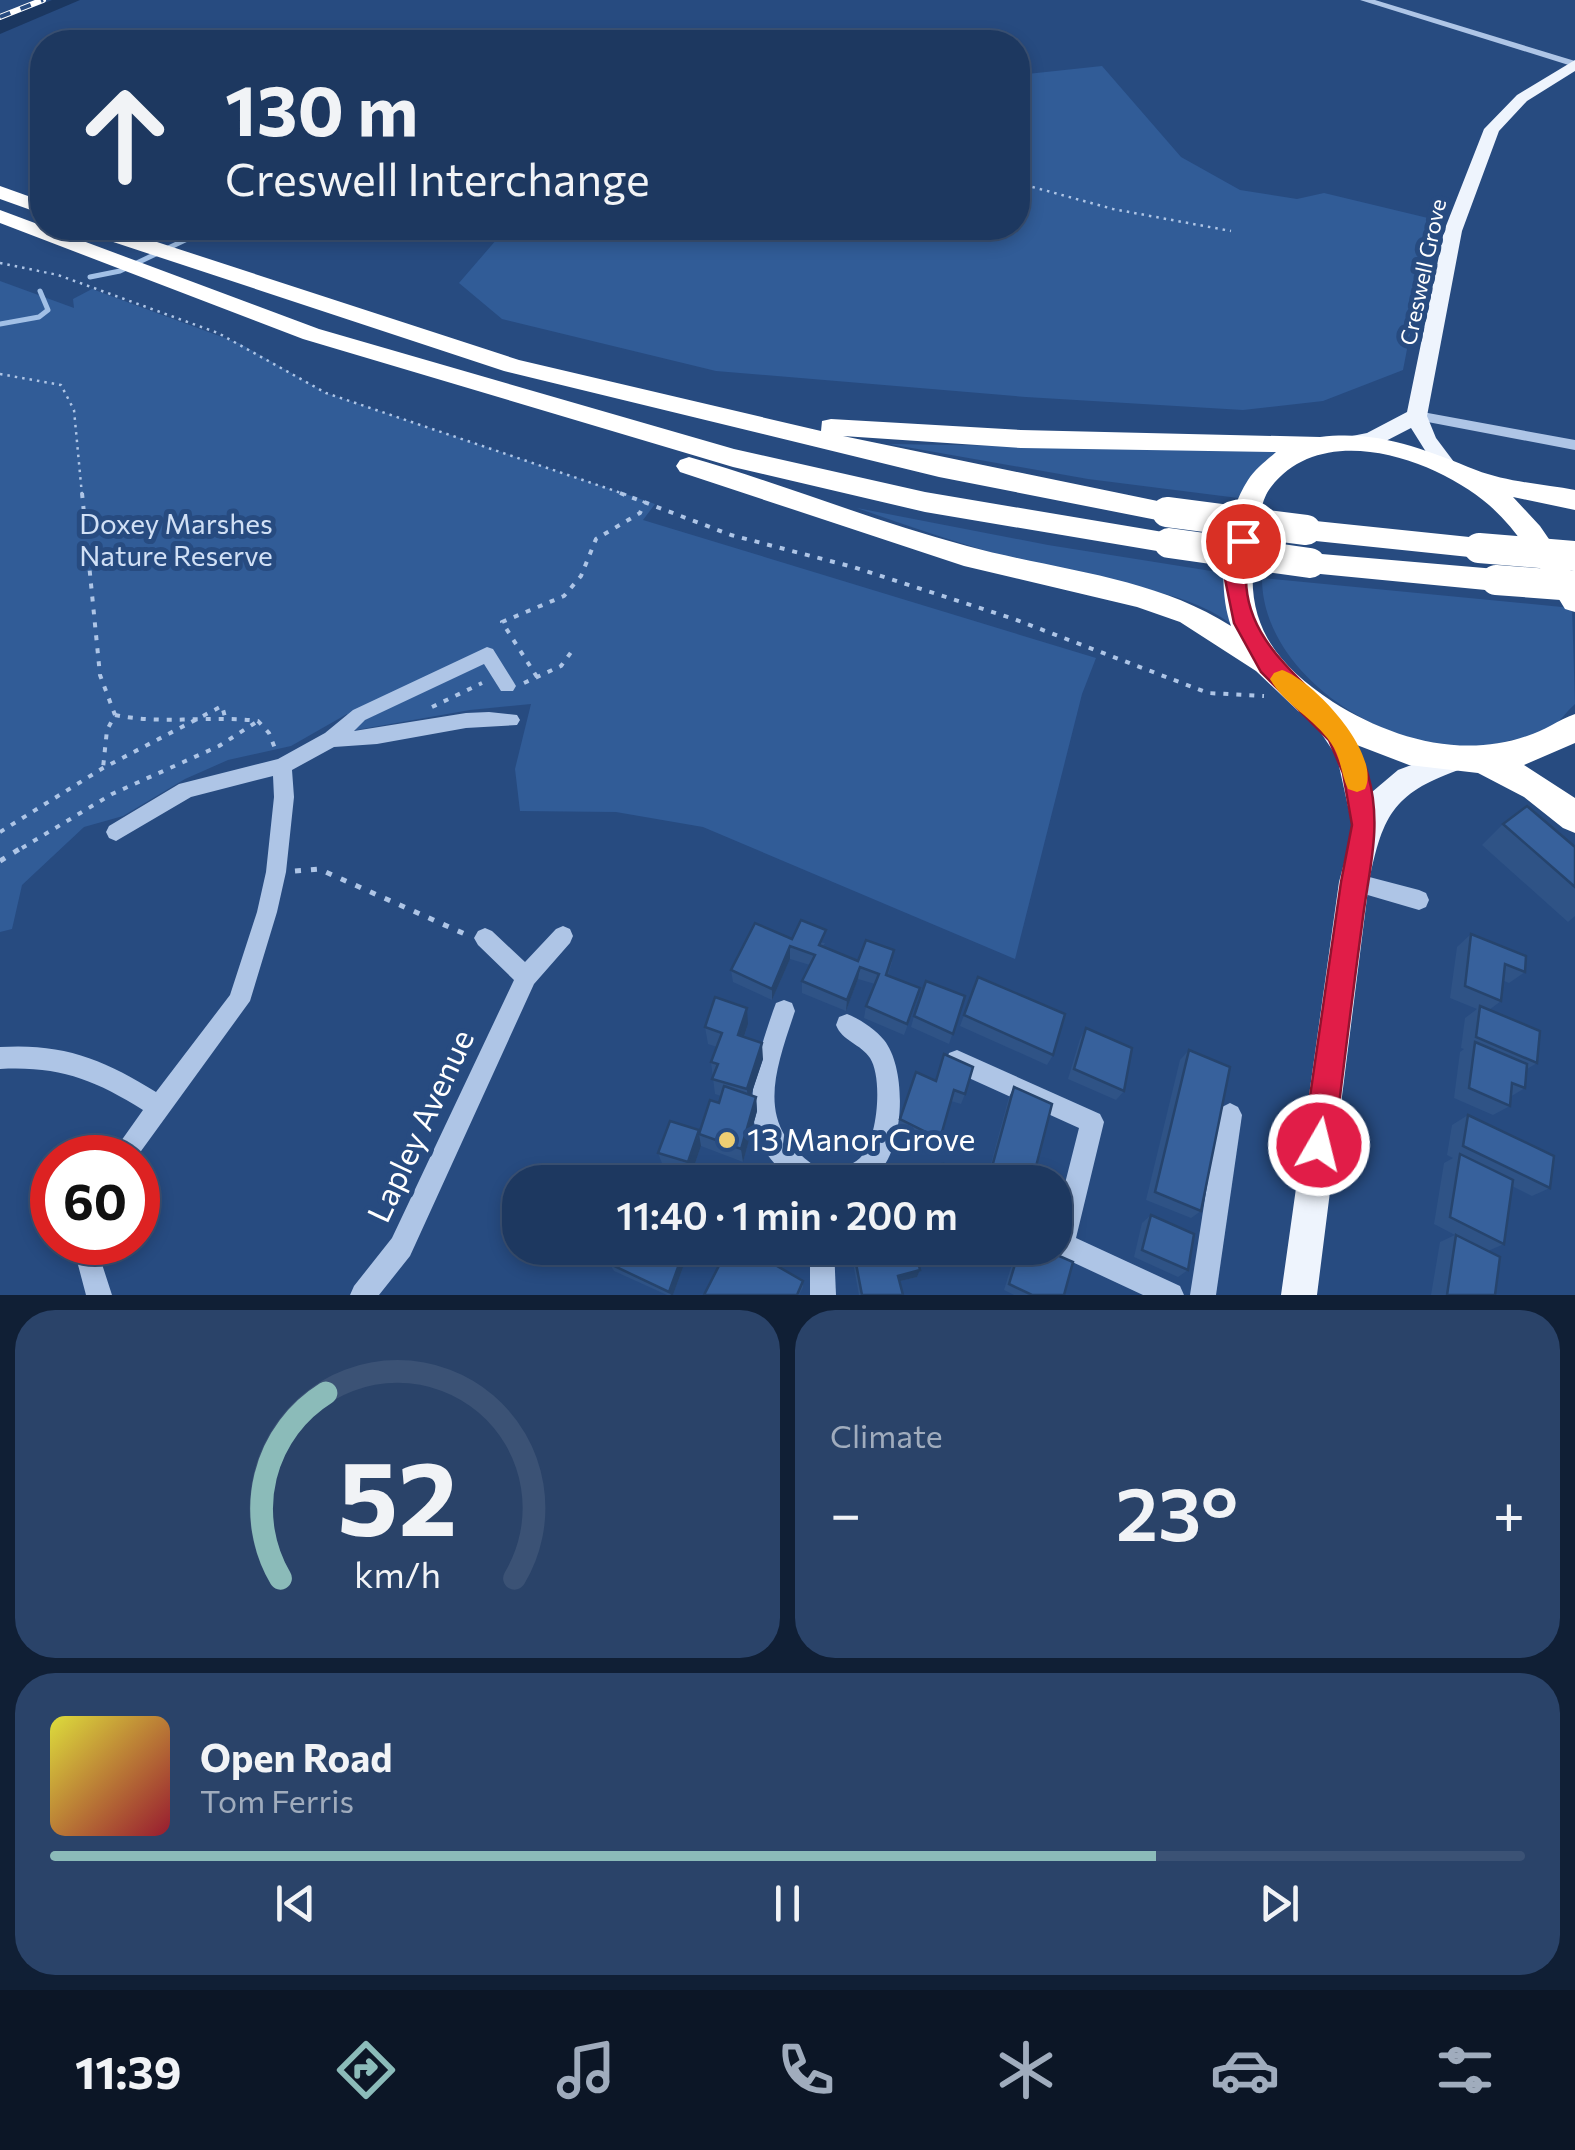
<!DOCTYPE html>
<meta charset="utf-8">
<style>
body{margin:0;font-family:Commissioner,sans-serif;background:#2a4369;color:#f1f3f6;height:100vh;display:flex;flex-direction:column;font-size:38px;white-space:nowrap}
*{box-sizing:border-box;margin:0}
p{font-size:32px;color:#a0acbd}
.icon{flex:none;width:55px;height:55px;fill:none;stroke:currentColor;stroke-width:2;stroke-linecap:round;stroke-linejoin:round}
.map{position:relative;height:1295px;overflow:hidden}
.details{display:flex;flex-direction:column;gap:15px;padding:15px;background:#101f35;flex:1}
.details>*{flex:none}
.top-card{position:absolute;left:30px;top:30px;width:1000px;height:210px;border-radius:40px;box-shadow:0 5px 15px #0003,0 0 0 2px #3b5275;background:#1d3860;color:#f1f3f6;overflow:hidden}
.speed{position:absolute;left:30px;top:1135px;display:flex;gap:20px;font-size:50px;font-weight:700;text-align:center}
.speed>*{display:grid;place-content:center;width:130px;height:130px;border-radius:50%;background:#1d3860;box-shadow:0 5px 15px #0003,0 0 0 2px #3b5275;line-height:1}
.speed .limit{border:15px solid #d22;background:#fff;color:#111}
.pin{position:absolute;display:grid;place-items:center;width:85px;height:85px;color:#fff;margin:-42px;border:5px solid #fff;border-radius:50%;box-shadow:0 2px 10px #0007}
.me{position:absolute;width:110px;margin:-55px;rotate:8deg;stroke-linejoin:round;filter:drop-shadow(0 0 8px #0008)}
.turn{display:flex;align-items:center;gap:35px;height:210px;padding:0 30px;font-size:45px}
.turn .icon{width:130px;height:130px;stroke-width:2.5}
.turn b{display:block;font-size:70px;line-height:85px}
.big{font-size:75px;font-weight:600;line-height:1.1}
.details .tile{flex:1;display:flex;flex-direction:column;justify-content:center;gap:15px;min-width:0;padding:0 35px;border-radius:40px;background:#2a4369}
.details .dial{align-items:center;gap:0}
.dial svg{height:260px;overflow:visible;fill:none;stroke:#3b5275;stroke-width:7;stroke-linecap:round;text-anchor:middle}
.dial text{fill:#f1f3f6;stroke:none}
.song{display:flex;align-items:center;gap:30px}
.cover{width:120px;height:120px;border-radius:15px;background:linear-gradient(135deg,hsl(60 70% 55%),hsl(350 70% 35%))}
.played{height:10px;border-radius:5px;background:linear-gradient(90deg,#8bbbb9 75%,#3b5275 75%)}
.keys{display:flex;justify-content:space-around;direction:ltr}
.heat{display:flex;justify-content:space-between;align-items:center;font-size:55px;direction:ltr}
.details .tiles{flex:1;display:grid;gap:15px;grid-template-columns:1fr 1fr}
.tile:last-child{grid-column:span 2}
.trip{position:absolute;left:502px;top:1165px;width:570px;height:100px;border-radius:40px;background:#1d3860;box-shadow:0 5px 15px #0003,0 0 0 2px #3b5275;font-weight:600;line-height:100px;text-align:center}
.tabs{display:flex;height:160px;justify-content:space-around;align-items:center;background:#0c1626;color:#a0acbd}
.tabs .icon{width:70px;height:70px}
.tabs .on{color:#8bbbb9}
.tabs b{font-size:45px;color:#f1f3f6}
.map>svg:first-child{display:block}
</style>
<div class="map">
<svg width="1575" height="1295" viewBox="0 0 1575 1295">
<rect width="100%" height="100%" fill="#274b80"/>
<g fill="#315c97">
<polygon points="1102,66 1181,157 1240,190 1297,199 1324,193 1432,219 1403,370 1323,401 1243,410 1026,397 716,371 502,319 459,283 497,239 520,228 1018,228 1018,75"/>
<polygon points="0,281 74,308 73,299 92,289 241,344 326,393 655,504 643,520 1096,658 1082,694 1015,959 703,827 616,812 520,811 515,769 531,704 470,710 356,730 347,714 291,746 228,760 185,779 123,816 84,827 22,885 12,929 0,932"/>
<polygon points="889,444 1291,450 1254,500 1088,479"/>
<path d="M857,508l191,37 182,29 10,57c-48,-42 -119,-44 -179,-59 -69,-18 -137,-40 -204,-64z"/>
<path d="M1262,578l310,30 3,96c-9,8 -17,20 -27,27 -13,9 -30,6 -44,11 -94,26 -242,-58 -242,-164z"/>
</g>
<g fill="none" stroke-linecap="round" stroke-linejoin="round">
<g stroke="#a2c0e6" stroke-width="5">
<polyline points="90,277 120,271 202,232 279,232"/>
<polyline points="0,324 39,317 48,310 40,291"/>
</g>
<polygon fill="#1b3760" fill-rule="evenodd" points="52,0 80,0 0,34 0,20"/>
<g stroke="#aec5e6" stroke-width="2.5" stroke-dasharray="2.5 5" stroke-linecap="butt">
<polyline points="1018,183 1113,209 1231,231"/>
<polyline points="0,263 58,275 218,333 326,393 627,495"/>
<polyline points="0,374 61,385 74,410 82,495"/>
</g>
<g stroke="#aec5e6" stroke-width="4" stroke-dasharray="5 8" stroke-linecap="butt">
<polyline points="82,493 100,675 115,715 107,730 103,768"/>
<polyline points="620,493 731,535 853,567 1014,619 1208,693 1264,696"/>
<polyline points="537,677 502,622 564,596 581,576 596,539 640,513 645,501"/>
<polyline points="524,683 561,666 572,651"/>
<polyline points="432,707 482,683"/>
<path d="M115,715c48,10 95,0 143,6l11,12 7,18"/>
<polyline points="0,832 103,768 222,706 225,717"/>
<polyline points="22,848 112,794 219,746 258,721"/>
</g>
<g stroke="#aec5e6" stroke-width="5" stroke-dasharray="6 10" stroke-linecap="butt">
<polyline points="0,861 26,845"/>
<polyline points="295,871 319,869 467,935"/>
</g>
<g fill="#aec5e6" fill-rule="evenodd">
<polygon points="1360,0 1375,0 1575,61 1575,67"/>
<polygon points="1417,411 1575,440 1575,450 1412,419 1412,413"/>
<path d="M487,647l6,2 20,32 3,5 -3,5h-12l-17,-27 -119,56 -11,11 112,-18 23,-1 28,3 3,5 -3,5 -51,3 -89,16 -43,3 -42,23 2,27 -8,75 -9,40 -27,89 -114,157h-27l34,-48c-50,-31 -84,-44 -143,-41v-22c62,-4 104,12 156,45l74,-97 27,-83 9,-40 8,-75 -1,-21 -82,21 -75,44 -7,-3 -3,-6 3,-6 70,-42 99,-25 47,-26 28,-23z"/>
<polygon points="1354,873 1419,890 1426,893 1429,900 1426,907 1419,910 1354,891 1347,889 1344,882 1347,875"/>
<polygon points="563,926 570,929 573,936 570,943 534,984 410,1256 379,1295 350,1295 354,1286 392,1238 514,980 478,945 474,938 478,931 485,928 492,931 525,962 556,929"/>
<path d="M784,1000l8,3 3,8c-22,66 -42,118 28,160 13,-3 28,-4 37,-13 18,-18 23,-80 10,-100 -9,-14 -28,-17 -34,-33l3,-8 8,-3c13,5 29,16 37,26 24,30 21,113 -10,137 -13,10 -37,5 -52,5 -7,0 -17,2 -23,0 -10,-2 -17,-11 -24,-18 -40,-42 -18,-106 -2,-153l3,-8z"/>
<polygon points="957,1050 1100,1114 1104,1122 1076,1238 1180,1286 1184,1295 1143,1295 1053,1253 1051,1248 1055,1248 1055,1223 1079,1128 949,1069 946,1061 949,1053"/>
<polygon points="1230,1103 1238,1107 1242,1115 1216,1295 1190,1295 1218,1115 1222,1107"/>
<polygon points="80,1242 104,1242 101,1261 112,1295 86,1295 77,1261"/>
<polygon points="810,1248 834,1248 836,1295 810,1295"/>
</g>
<g fill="#eef4fd" fill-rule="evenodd">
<polygon points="1575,60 1575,71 1527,101 1499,131 1462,231 1427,416 1436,438 1457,466 1446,474 1438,471 1411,428 1380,444 1342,448 1339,443 1342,438 1367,433 1407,412 1444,231 1484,129 1517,95"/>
<path d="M1320,701c31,11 46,63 52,91l26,-22 56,-21 10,3 3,8 -3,8c-69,24 -81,44 -95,114l-52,413h-36l58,-413 14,-53 -16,-72 -30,-45 4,-8z"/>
</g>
<g fill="#fff" fill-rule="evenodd">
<polygon points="0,186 42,201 42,214 0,199"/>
<polygon points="0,210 319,329 734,449 925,492 1169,533 1179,536 1183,543 1179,550 1169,553 925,512 733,467 303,339 0,223"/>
<path d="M83,228h31l405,132 302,71 1,-10 9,-2 190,11 299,7c59,-7 103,12 156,33 30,12 68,14 99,20v20l-62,-13 27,29 35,51v35l-10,-3c-22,-36 -44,-76 -76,-104 -53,-46 -166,-86 -218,-18 -12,15 -12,40 -15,58 -14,74 16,117 77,157 57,36 128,57 194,34 17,-5 31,-16 48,-22v29l-51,22 51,33v35l-12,-5 -39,-31 -46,-24 -69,-8 -60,-23 -51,-31 -42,-40 -76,-49 -43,-15 -173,-41 -284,-94 -4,-6 4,-6 9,-3c94,27 184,64 278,89 88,24 186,30 264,80 -15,-41 -7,-110 17,-146 7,-11 18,-19 28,-28l-255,-4 -178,-12 334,69 4,7 -4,7 -10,3 -228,-45 -435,-106 -418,-138z"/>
<polygon points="1306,520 1479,538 1489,541 1493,548 1489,555 1479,558 1306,540 1296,537 1292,530 1296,523"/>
<polygon points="1310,553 1496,569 1506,572 1510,580 1506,588 1496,591 1310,573 1300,570 1296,563 1300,556"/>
</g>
<defs>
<polyline id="rail" points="0,17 43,0"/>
</defs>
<use href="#rail" stroke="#fff" stroke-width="6"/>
<use href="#rail" stroke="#274b80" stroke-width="4" stroke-dasharray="11" stroke-linecap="butt"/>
<g stroke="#fff" stroke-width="30">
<polyline points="1167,512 1306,530"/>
<polyline points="1169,543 1310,563"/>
<polyline points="1479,548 1575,556"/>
<polyline points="1496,580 1575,586"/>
</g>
</g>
<g fill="#2f5386">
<polygon points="1503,824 1575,847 1575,916 1568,922 1482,845"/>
<polygon points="1471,934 1525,972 1509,983 1504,981 1501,1001 1489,1010 1537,1063 1527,1069 1525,1088 1510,1097 1510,1106 1493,1115 1454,1098 1460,1052 1464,1049 1461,1048 1465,1018 1477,1009 1450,998 1457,947"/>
<polygon points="792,939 825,943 823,946 858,961 892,962 888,975 917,1000 904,1035 864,1018 866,1006 875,984 858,979 846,1011 802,993 802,981 810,965 790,959 772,1000 733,982 731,970"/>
<polygon points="978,977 1053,1055 1047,1065 960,1026"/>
<polygon points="965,996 949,1044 911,1027 914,1016"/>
<polygon points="748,1024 744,1038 763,1059 751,1095 756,1097 757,1111 743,1162 701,1146 691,1175 663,1166 658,1153 699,1130 719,1103 721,1096 715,1094 711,1062 717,1047 708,1044 705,1027"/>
<polygon points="1086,1028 1124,1091 1116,1100 1068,1079 1080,1039"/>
<polygon points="1189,1050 1201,1211 1191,1218 1146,1200 1180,1060"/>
<polygon points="916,1072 965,1094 961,1104 951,1101 937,1148 897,1129"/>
<polygon points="1014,1087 1032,1182 986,1182 1009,1097"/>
<polygon points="1468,1115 1550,1188 1532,1196 1512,1186 1504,1244 1488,1251 1495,1295 1431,1295 1440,1242 1455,1235 1434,1224 1444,1163 1453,1158 1447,1155 1452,1125"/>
<polygon points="1151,1215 1188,1270 1178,1277 1134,1257 1142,1223"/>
<polygon points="617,1248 690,1248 673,1295 667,1295 614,1271 610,1264"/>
<polygon points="728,1248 768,1248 765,1258 803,1281 803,1287 799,1295 704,1295"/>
<polygon points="852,1248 915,1248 920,1270 917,1277 900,1281 903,1295 859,1295 851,1252"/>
<polygon points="1017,1248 1041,1248 1064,1295 1014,1295 1004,1290"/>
</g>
<g fill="#26446d">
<polygon points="790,946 790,959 772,1000 772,989"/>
<polygon points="860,967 858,979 846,1011 847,1000"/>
<polygon points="747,1008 748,1024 739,1052 738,1035"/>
<polygon points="762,1043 763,1059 748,1104 747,1089"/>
<polygon points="756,1097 757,1111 743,1162 741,1149"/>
<polygon points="699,1134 701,1146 691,1175 688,1162"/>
<polygon points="685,1248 690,1248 673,1295 671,1295 669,1292"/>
<polygon points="920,1270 917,1277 896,1282 898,1276"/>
</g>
<g fill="#37619c" stroke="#26446d" stroke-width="2.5">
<polygon points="1527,806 1575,847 1575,887 1503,824"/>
<polygon points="801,920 826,930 819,945 858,961 866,940 894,950 886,975 920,988 907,1024 866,1006 879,974 860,967 847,1000 802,981 815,955 790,946 772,989 731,970 755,923 792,939"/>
<polygon points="1471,934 1526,956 1525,972 1505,964 1501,1001 1465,986"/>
<polygon points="978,977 1065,1014 1053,1055 964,1015"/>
<polygon points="926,981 965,996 953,1034 914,1016"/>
<polygon points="715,997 747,1008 738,1035 762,1043 747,1089 712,1079 718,1064 711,1062 722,1033 705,1027"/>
<polygon points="1480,1006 1540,1031 1537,1063 1476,1037"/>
<polygon points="1086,1028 1132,1048 1124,1091 1074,1069"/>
<polygon points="1475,1042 1527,1064 1525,1088 1512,1083 1510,1106 1469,1088"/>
<polygon points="1189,1050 1230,1067 1201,1211 1155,1192"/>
<polygon points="944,1054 973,1067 965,1094 954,1090 940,1139 900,1119 916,1072 936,1081"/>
<polygon points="724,1086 756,1097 741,1149 699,1134 710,1100 719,1103"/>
<polygon points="1014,1087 1052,1104 1032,1182 999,1182 989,1178"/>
<polygon points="1468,1115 1554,1156 1550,1188 1463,1146"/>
<polygon points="670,1121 699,1130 688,1162 658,1153"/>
<polygon points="1460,1154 1513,1180 1504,1244 1450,1217"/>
<polygon points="943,1164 945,1182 912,1182 913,1166"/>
<polygon points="751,1178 765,1182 749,1182"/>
<polygon points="1151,1215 1194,1234 1188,1270 1142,1250"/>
<polygon points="1456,1235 1500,1257 1495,1295 1447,1295"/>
<polygon points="617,1248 685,1248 669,1292 610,1264"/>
<polygon points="728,1248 746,1248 803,1281 797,1295 704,1295"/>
<polygon points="751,1248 766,1248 765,1252"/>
<polygon points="853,1248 915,1248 920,1270 898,1276 903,1295 862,1295"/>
<polygon points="1020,1248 1041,1248 1073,1262 1064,1295 1032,1295 1009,1284"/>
</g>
<path fill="#e11d48" stroke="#92132f" stroke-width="2.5" d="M1243,534l10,7c-2,12 -7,26 -7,38 1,86 100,116 122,196 15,52 0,97 -6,150 -10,73 -19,147 -28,220l-4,11 -11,4 -11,-4 -5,-11 38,-263 11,-57 -9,-52 -14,-33 -68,-68 -27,-49 -9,-44 7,-38z"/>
<path fill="#f59e0b" d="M1282,670c31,10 100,84 83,119l-8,3 -9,-3c-7,-15 -7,-32 -17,-46 -16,-24 -47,-39 -61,-64l4,-6z"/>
<circle fill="#eece73" stroke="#274b80" stroke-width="4" cx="727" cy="1140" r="10"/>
<g text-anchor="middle" stroke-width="10" stroke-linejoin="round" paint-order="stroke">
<g font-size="22" fill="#fff" stroke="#274b80">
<text transform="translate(1423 272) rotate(-78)" y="8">Creswell Grove</text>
</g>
<g font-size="28" fill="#d1e0f5" stroke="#274b80">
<text x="176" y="534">Doxey Marshes<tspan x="176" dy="32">Nature Reserve</tspan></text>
</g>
<g font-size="32" fill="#fff" stroke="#274b80">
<text transform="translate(421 1126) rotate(-65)" y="11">Lapley Avenue</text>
</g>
<g font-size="32" fill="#fff" stroke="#274b80" text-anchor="start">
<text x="747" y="1151">13 Manor Grove</text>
</g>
</g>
</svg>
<div class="speed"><div class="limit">60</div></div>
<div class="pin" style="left:1243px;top:541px;background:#d93025"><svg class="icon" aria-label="arrive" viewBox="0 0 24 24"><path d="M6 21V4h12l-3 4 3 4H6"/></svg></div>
<svg class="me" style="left:1319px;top:1145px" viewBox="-20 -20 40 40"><circle r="17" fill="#e11d48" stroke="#fff" stroke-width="3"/><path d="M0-11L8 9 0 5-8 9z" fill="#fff"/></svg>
<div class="trip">11:40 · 1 min · 200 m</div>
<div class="top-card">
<div class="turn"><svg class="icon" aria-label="ahead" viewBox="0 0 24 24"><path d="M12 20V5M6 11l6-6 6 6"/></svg><div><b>130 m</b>Creswell Interchange</div></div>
</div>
</div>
<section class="details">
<div class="tiles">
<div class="tile dial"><svg viewBox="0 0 100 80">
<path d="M14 69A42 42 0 1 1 86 69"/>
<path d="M14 69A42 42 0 0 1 28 12" stroke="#8bbbb9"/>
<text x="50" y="56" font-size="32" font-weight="700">52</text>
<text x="50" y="72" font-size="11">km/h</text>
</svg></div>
<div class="tile"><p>Climate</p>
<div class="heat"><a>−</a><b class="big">23°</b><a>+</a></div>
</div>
<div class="tile">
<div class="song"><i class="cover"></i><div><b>Open Road</b><p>Tom Ferris</p></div></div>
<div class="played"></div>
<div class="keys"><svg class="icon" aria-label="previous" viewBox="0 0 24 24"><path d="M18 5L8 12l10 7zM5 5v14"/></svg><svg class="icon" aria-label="pause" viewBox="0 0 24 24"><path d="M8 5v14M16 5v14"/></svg><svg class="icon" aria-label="next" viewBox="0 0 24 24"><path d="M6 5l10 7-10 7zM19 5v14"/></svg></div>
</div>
</div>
</section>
<nav class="tabs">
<b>11:39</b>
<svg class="icon on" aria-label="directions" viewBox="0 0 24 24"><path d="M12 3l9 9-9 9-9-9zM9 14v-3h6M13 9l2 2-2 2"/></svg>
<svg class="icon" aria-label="music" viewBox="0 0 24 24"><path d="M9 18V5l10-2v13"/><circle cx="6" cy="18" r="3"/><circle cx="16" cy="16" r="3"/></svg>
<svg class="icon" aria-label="phone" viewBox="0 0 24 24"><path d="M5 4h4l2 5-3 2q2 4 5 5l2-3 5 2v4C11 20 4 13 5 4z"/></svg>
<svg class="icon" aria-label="climate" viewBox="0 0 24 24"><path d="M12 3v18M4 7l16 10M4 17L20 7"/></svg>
<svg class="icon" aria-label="car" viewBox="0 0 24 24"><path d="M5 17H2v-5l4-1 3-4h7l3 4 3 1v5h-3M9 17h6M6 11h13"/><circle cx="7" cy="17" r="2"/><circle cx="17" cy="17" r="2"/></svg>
<svg class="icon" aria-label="filters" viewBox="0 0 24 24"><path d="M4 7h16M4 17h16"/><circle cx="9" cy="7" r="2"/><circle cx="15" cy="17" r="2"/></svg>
</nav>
